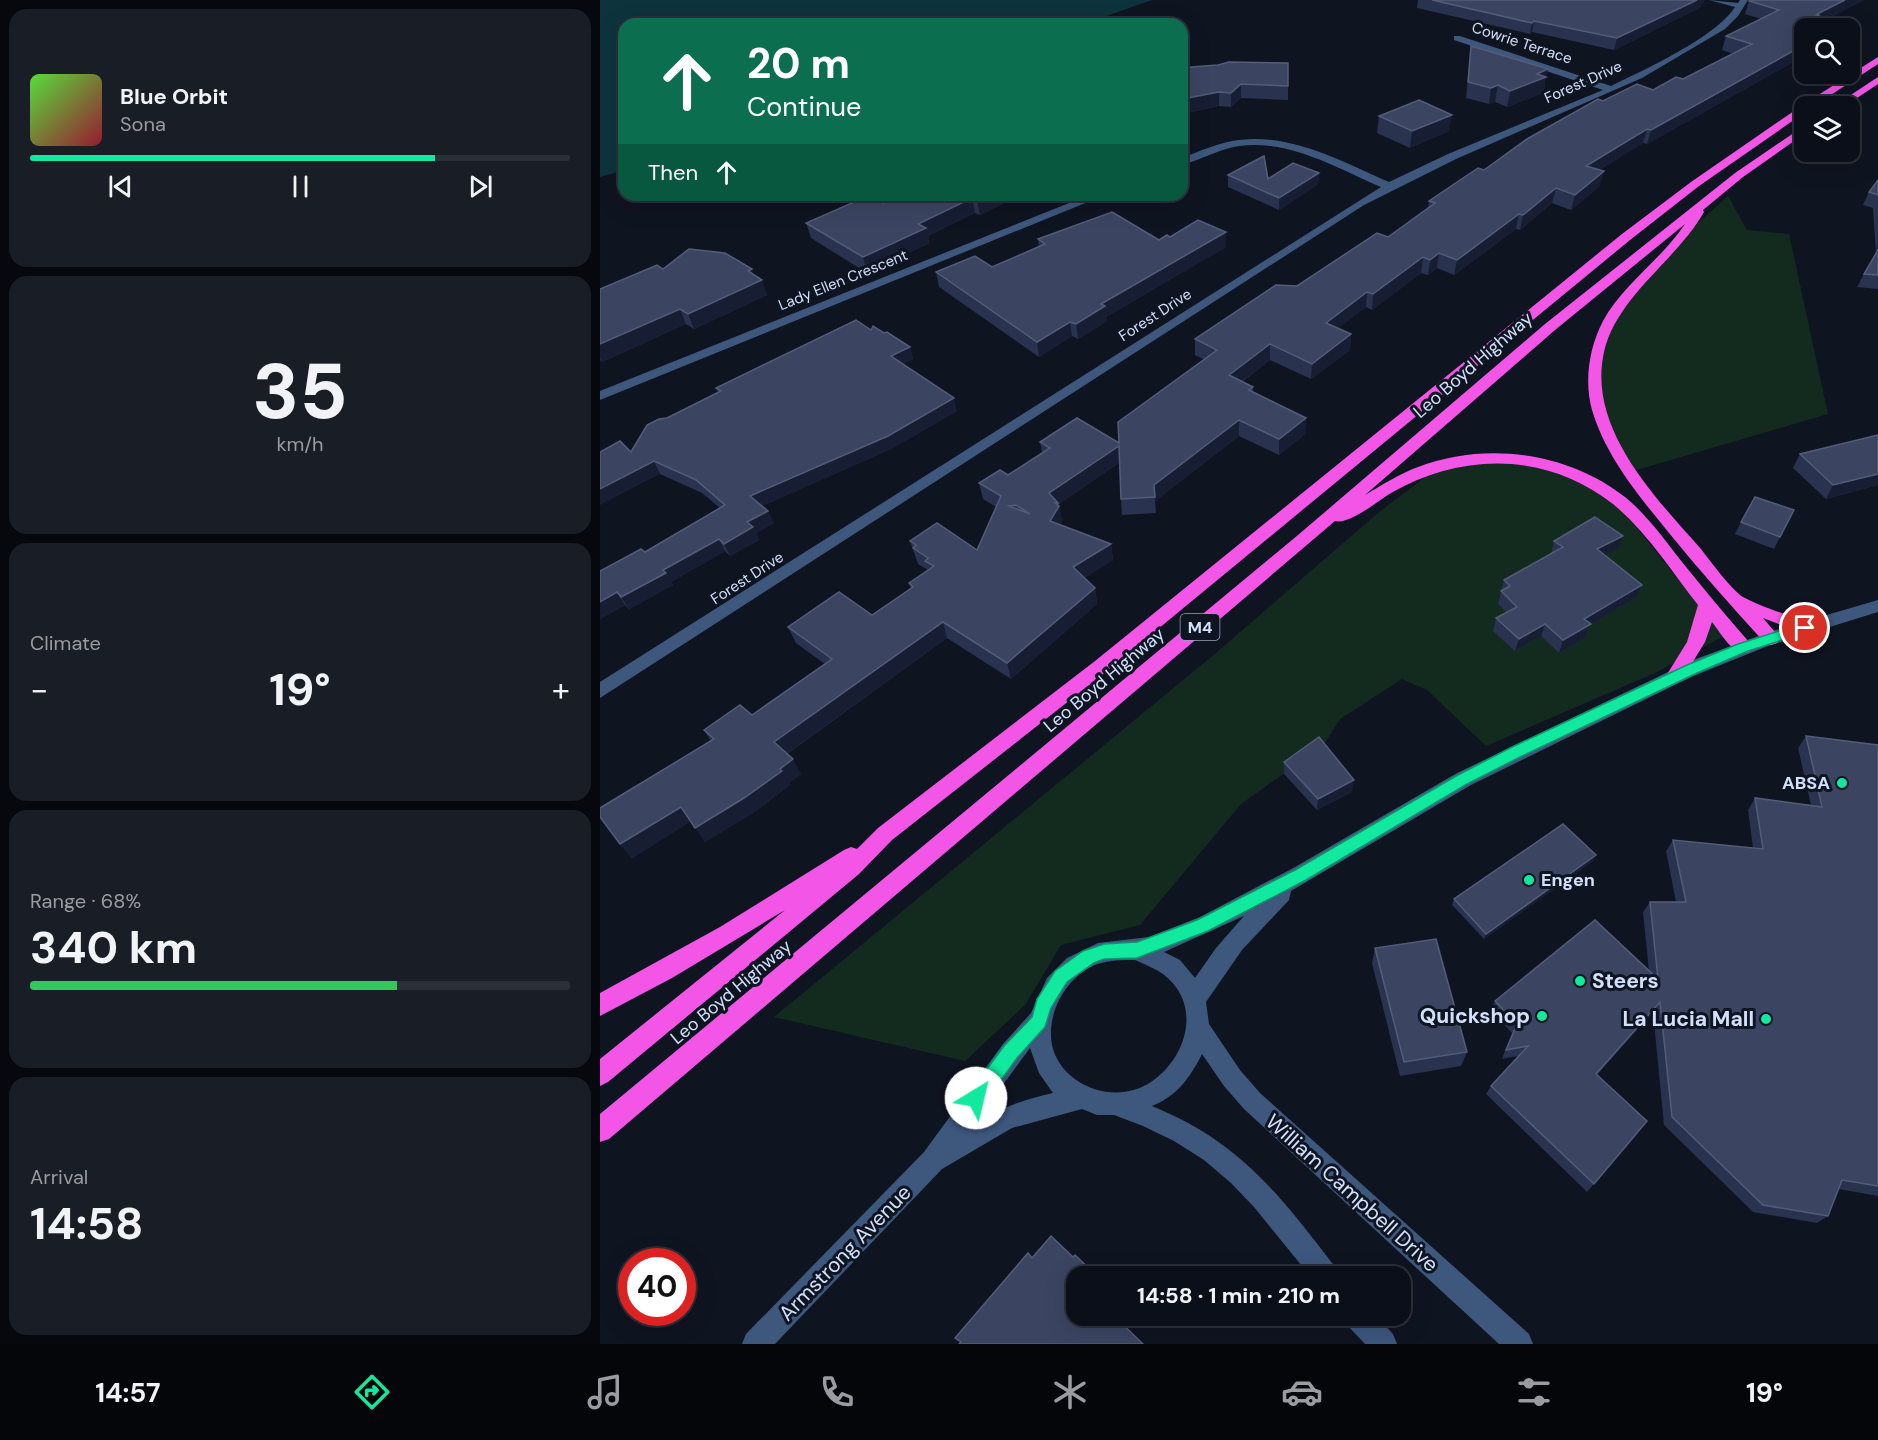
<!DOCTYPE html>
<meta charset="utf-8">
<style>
body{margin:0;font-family:"DM Sans",sans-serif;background:#191d26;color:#f1f3f6;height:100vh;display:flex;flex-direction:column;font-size:22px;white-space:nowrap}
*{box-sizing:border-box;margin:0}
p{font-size:20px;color:#9a9ca2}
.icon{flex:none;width:33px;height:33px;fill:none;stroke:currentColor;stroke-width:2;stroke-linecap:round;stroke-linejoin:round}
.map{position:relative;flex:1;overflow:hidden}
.sheet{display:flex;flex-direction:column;gap:9px;padding:9px;background:#06080e;width:600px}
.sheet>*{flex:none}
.top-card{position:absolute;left:18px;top:18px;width:570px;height:183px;border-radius:18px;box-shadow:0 6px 24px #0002,0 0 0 2px #2b2f38;background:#0b6e4f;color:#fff;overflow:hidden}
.buttons{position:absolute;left:1194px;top:18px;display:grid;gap:12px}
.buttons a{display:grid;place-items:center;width:66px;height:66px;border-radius:12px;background:#0b0f19;box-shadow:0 6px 24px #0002,0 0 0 2px #2b2f38;font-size:30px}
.speed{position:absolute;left:18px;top:1248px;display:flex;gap:12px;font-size:30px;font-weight:700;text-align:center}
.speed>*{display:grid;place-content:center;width:78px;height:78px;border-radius:50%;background:#0b0f19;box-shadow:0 6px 24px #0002,0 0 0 2px #2b2f38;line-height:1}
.speed .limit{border:9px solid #d22;background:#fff;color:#111}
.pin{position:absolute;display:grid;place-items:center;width:51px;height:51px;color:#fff;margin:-26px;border:3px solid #fff;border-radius:50%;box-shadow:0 2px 6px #0007}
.me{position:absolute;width:66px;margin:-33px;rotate:36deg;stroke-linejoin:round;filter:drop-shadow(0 0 4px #0008)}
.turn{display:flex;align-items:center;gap:21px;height:126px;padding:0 30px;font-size:27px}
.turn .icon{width:78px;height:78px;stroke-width:2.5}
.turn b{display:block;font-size:42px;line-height:51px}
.then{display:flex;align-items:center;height:57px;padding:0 30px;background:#0003;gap:12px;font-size:22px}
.big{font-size:45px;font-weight:700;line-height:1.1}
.sheet .card{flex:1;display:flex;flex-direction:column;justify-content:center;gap:9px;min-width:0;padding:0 21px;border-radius:18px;background:#191d26}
.sheet .dial{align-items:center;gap:0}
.dial b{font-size:78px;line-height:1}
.song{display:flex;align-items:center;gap:18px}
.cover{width:72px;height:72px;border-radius:9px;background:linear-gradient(135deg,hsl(110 70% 55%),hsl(350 70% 35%))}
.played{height:6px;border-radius:3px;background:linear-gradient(90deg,#11e99f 75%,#2b2f38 75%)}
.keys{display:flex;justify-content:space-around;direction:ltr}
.heat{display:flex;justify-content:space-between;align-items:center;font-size:33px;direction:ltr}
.charge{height:9px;border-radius:4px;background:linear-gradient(90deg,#34c759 68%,#2b2f38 0)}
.trip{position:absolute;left:466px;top:1266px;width:345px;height:60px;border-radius:18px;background:#0b0f19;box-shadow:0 6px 24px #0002,0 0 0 2px #2b2f38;font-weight:700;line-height:60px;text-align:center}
.dock{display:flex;height:96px;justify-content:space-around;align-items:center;background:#04060a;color:#9a9ca2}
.dock .icon{width:42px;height:42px}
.dock .selected{color:#11e99f}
.dock b{font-size:27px;color:#f1f3f6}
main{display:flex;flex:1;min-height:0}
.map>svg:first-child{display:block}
</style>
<main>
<section class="sheet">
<div class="card">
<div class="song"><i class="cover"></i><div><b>Blue Orbit</b><p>Sona</p></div></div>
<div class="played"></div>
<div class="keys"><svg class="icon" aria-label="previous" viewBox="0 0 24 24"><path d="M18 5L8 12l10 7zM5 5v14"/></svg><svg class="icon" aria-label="pause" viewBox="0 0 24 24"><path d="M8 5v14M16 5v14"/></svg><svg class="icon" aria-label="next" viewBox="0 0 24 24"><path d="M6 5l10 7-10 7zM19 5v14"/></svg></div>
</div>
<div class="card dial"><b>35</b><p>km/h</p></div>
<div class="card"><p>Climate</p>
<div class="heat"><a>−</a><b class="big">19°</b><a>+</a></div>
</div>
<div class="card"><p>Range · 68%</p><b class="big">340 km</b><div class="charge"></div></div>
<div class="card"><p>Arrival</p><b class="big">14:58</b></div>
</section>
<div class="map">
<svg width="1278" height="1344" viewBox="0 0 1278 1344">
<rect width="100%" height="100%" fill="#0f1421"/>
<g fill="#132b1f">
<polygon points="1128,196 1147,230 1189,234 1228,414 1030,472 1004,428 991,360 1029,286"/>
<polygon points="887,460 931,464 983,479 1003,492 1028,517 1124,636 1055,673 886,746 827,690 802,679 740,719 723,746 641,804 540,925 461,945 425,1005 365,1061 174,1017 616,653 778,513 828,475 854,463"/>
</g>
<polygon fill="#0d333c" points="0,0 552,0 484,24 24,24 24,170 0,177"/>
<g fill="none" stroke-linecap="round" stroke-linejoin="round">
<g fill="#3d577d" fill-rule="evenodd">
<path d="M1109,0l29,3 2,-3h8l-10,16 -13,13 -83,49 -186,81 -92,46 -764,493v-16l781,-495c-44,-19 -92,-48 -142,-41 -20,3 -38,14 -57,19v-7c18,-7 38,-16 57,-18 52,-7 104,22 150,42l59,-28 155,-64 -149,-50v-4h6l151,50c33,-16 105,-49 124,-79z"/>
<polygon points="489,195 505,195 0,400 0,391"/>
<path d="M1278,600v12l-110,34 -77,31 -220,108 -180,106 -2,9 -47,50 -36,52 3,22 31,46 20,23 269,241 4,10h-34l-255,-235 -20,-23 -22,-32c-12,24 -25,42 -50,52 88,36 127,88 183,161l4,9h-29l-56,-69 -23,-24 -27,-23 -30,-19 -31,-15 -29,-11h-17l-15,-6 -70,19 -70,41 -167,175h-33l4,-10 178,-182 79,-108 28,-31 16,-35 20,-20 31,-15 51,-6 51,-20 95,-50 162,-94 236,-113 79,-29zM644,916l-28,32 -21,30 -15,-18 -16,-8zM535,960c9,4 21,9 28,14 40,30 24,84 -12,108 -34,23 -86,6 -98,-33 -9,-33 13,-74 45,-85 12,-4 24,-4 37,-4zM430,1048l9,25 14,20c-28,6 -53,15 -78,30z"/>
<polygon points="745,1316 776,1316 793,1334 797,1344 765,1344 748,1326"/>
</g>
<g fill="#f356e7" fill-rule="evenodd">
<polygon points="1278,57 1278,64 1214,106 1204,106 1204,113 1099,186 1030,240 507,671 292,840 259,874 8,1082 0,1086 0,1059 185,910 72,978 0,1016 0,993 120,927 244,850 251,847 257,849 278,828 495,661 1022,234 1091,182 1204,104"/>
<polygon points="1278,77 1278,84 1245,106 1234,106"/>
<path d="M1204,126v8l-61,43 -40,33 1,2c-28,49 -87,84 -100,140 -17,76 51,145 97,197 9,12 31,41 42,48 18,10 48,19 68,26l3,5 -3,5 -6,1 -42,-16 17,20 -3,5 -6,2 -6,-2c-33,-36 -65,-72 -96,-110 -30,-37 -63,-76 -77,-123 -8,-29 -3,-62 11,-89 20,-37 58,-61 82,-97l-130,106 -190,165c17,-10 34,-21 53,-28 67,-26 150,-15 207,30 22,18 39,42 57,65 22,27 44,54 67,80l3,5 -3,5c-16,5 -28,-19 -37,-30l-7,20 -24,39 -6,2 -6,-2 -3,-5 21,-34 11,-37c-26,-33 -51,-73 -85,-101 -66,-52 -151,-52 -222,-11 -13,8 -42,32 -56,28l-726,618 -9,3v-28l698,-579 247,-211 190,-151z"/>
</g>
</g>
<g fill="#29324e">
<polygon points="818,0 1105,0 1099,8 1014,50 932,32 930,34 817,8"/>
<polygon points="1264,0 1227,19 1232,21 1229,28 1204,28 1204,56 1047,144 1043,143 999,170 1000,186 971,210 952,203 920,230 916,229 854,275 837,268 828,275 821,273 772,310 766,307 738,328 751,334 750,350 711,379 670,360 642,382 653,387 653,392 706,418 705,434 679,455 639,436 555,501 556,513 522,515 521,499 520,462 459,504 462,522 460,525 511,544 513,560 484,578 495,588 497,604 411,679 347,638 187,754 201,774 189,783 190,785 153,813 105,842 91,821 32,858 20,844 111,741 104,730 152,715 225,664 196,643 188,627 272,615 311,588 309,583 328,570 318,564 310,541 377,550 396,507 383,499 379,483 408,475 442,453 440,442 519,443 605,360 595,355 595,339 697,286 788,237 828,208 829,201 1003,101 1053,90 1083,79 1134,54 1122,50 1126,36 1161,19 1145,14 1149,1"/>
<polygon points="871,46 945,85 943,93 907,107 895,102 889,104 866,98"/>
<polygon points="688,63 688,100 641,98 631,107 619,106 582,114 582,69"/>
<polygon points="779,116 849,131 810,148 777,133"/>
<polygon points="719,173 718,184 679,210 628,187 628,175 668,179"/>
<polygon points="1278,180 1278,289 1257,287 1264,274 1276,254 1273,208 1263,205 1269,192"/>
<polygon points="420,195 380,215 375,213 328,236 329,243 267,273 211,238 206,223 283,203"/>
<polygon points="626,232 626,247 506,317 507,321 478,339 472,336 439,357 339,287 336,272 392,267 439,247 438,239 559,240 570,237"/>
<polygon points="153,275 167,295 94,329 86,324 2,362 0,360 0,289"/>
<polygon points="271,330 284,333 310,347 313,359 303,364 357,411 291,449 162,506 174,523 156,533 159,540 130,556 125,551 71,582 73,585 29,609 25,605 0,619 0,571 45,552 120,508 102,493 60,474 31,452 67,418 118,392 116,388"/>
<polygon points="1278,435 1278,485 1226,499 1193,468 1200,454"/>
<polygon points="1141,522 1180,537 1174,549 1135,534"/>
<polygon points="954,541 1018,549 1005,555 1042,585 1037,597 990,625 986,637 959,653 941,636 915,651 893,631 896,618 907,613 898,604 904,580 951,554"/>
<polygon points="1206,736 1278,745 1278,1196 1239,1189 1228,1216 1217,1223 1153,1212 1064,1125 1053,1012 997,1075 1047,1121 987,1192 886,1094 891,1086 918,1056 902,1059 912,1033 891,1011 895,1001 1049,971 1043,912 1050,902 1076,902 1066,851 1073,840 1153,848 1148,810 1155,798 1211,805 1198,748"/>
<polygon points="684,762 752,792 717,810 684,774"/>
<polygon points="996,855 993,861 884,939 852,905 854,899"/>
<polygon points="775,948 867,1052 861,1066 800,1076 772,963"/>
</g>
<g fill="#171e34">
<polygon points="1097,0 1105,0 1099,8 1014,50 1017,38"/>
<polygon points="1245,0 1264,0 1215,26 1217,14"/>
<polygon points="934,21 932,32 930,34 932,23"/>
<polygon points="1232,21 1229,28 1218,28"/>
<polygon points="1204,36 1204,56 1047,144 1051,130"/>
<polygon points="948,69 943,93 907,107 910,91 937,74"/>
<polygon points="641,84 641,98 631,107 631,93"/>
<polygon points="898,85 895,102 889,104 891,88"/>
<polygon points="619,92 619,106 582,114 582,99"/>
<polygon points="852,115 849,131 810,148 812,131"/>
<polygon points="584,117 584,131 582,132 582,118"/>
<polygon points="1047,129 1043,143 982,180 986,166"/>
<polygon points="1004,171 1000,186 971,210 975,195"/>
<polygon points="719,173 718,184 679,210 679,198"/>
<polygon points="956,188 952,203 920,230 923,215"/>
<polygon points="387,195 420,195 380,215 377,200"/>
<polygon points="372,198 375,213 328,236 329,243 267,273 263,257 318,224"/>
<polygon points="919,214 916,229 854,275 857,260"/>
<polygon points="626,232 626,247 506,317 507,321 478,339 476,324 501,304"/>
<polygon points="839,253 837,268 828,275 830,260"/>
<polygon points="823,257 821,273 772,310 773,294"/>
<polygon points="152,269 156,282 162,280 167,295 94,329 88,314 148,271"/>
<polygon points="767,292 766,307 725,338 726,323"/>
<polygon points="80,309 86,324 2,362 0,358 0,344"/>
<polygon points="470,322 472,336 439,357 437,342"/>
<polygon points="751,334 750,350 711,379 712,364"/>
<polygon points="670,344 670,360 629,391 629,375"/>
<polygon points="310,347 313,359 294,369 291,356"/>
<polygon points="354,398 357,411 291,449 156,509 150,496"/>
<polygon points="706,418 705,434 679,455 679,439"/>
<polygon points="639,420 639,436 555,501 554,485"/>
<polygon points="519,446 521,461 459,504 449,493"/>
<polygon points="54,461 60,474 0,505 0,489"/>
<polygon points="1278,474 1278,485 1226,499 1233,485"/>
<polygon points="459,506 462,522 452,537 450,521"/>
<polygon points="168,511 174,523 156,533 159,540 130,556 124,544 147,522"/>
<polygon points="1023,536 1018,549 993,561 997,549"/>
<polygon points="119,539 125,551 71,582 73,585 29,609 21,597 63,570"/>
<polygon points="511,544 513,560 475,583 473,567"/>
<polygon points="1042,585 1037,597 990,625 986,637 959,653 963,640 984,619"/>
<polygon points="495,588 497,604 411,679 407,663"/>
<polygon points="17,592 25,605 0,619 0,602"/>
<polygon points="343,622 347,638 182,757 174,742"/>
<polygon points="945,624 941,636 915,651 919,639"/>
<polygon points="193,759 201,774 189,783 190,785 153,813 105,842 95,828"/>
<polygon points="754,780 752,792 717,810 718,799"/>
<polygon points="81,807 91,821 32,858 20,844"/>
<polygon points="996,855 993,861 884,939 886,934"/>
<polygon points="1060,1002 1053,1012 989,1083 996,1074"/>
</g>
<g fill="#3b4561" stroke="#535d79" stroke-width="1.5" fill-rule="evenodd">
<polygon points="832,0 1097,0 1017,38 934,21 932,23"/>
<path d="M1150,0h95l-28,14 2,1 -3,1 16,5 -14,7h-14v17l-153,85 -4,-1 -61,37 18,5 -29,24 -19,-7 -33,27 -4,-1 -62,46 -18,-7 -9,7 -7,-3 -50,37 -6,-2 -41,31 25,11 -39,30 -42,-20 -41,31 24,12 -4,3 57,28 -27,21 -40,-19 -85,65 1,12 -34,2 -2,-53 -70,47 9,10h-3l4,3 -9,15 61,23 -38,23 22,21 -88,75 -64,-41 -169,120 19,17 -13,10 2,2 -38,27 -49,30 -14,-21 -61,37 -20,-27v-9l114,-69 -10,-9 36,-25 12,10 80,-56 -44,-32 51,-35 33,23 41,-28 -4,-4 25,-17 -9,-5 3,-3 -15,-10 3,-3 -6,-4 27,-18 40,27 24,-54 -22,-13 21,-13 8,5 42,-27 -10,-6 37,-24 42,25 -1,-21 99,-72 -22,-11 81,-54 21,1 80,-53 11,4 47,-34 -6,-2 49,-33 6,2 43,-31 71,-40 5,2 34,-17 16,6 23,-13 7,2 69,-35 -26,-8 53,-26 -30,-9zM416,505l14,9 -21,-8z"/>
<polygon points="871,46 948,69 937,74 946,77 910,91 898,85 891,88 868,82"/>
<polygon points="629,62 688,63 688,86 641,84 631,93 619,92 582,99 582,69 591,67 618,65"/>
<polygon points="819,100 852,115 812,131 779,116"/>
<polygon points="664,156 668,179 693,163 719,173 679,198 628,175"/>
<polygon points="1278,180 1278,195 1269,192"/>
<polygon points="270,195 283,203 300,195 387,195 377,200 372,198 318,224 326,228 263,257 206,223"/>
<polygon points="512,212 559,240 567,235 570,237 598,220 626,232 501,304 505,306 476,324 470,322 437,342 336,272 375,256 392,267 445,244 438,239"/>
<polygon points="89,249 125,253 152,269 148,271 162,280 88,314 80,309 0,344 0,289 57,265 63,269"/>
<polygon points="1278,250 1278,275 1264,274"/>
<polygon points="256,320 271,330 273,326 284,333 287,332 310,347 291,356 354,398 288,436 150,496 168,511 147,522 153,527 124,544 119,539 63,570 66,573 21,597 17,592 0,602 0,571 41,549 45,552 125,505 96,480 54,461 0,489 0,452 20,441 31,452 47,425 59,419 67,418 121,391 116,388"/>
<polygon points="1278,435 1278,474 1233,485 1200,454"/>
<polygon points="1155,497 1194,510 1180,537 1141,522"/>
<polygon points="995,517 1023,536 997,549 1042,585 984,619 991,624 963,640 945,624 919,639 896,618 917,607 901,591 910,586 904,580 963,547 954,541"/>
<polygon points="1206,736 1278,745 1278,1186 1242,1180 1228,1216 1163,1205 1072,1117 1060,1002 996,1074 1047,1121 994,1184 891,1086 928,1046 906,1050 917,1024 895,1001 995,920 1058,979 1050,902 1086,902 1073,840 1163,849 1155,798 1222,807"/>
<polygon points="719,737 754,780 718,799 684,762"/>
<polygon points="963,824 996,855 886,934 854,899"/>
<polygon points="836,939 867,1052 804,1062 775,948"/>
<polygon points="451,1236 473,1257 475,1255 497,1276 477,1276 477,1316 514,1316 543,1344 359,1344 361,1342 355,1338 428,1253 432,1258"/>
</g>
<polygon fill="#11e99f" stroke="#0b9767" stroke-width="1.5" points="1205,623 1212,628 1210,631 1148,651 1097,673 922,756 867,784 706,880 608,931 537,958 504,959 494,963 467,982 451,1008 445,1027 417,1058 383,1105 376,1108 370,1105 367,1098 370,1092 404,1046 432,1017 437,999 455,971 483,951 504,944 537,942 597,920 695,870 856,776 912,747 1087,665 1138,644"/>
<g fill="#11e99f" stroke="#0f1421" stroke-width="2">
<circle cx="1242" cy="783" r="6"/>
<circle cx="929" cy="880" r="6"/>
<circle cx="980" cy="981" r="6"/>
<circle cx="942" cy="1016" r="6"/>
<circle cx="1166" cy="1019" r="6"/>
</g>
<g text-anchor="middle" stroke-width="6" stroke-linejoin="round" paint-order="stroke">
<g font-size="15" fill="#d2e0fc" stroke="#0f1421">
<text transform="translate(922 43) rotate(18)" y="5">Cowrie Terrace</text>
<text transform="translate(983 82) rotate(-24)" y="5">Forest Drive</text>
<text transform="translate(243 280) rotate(-22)" y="5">Lady Ellen Crescent</text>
<text transform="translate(555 315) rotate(-33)" y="5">Forest Drive</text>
<text transform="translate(147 578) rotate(-33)" y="5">Forest Drive</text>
</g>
<rect fill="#0f1421" stroke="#98a3ba" stroke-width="1.5" x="580.5" y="614" width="39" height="26" rx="4.5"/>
<g font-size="16" font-weight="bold" fill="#d2e0fc">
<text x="600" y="633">M4</text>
</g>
<g font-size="18" fill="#d2e0fc" stroke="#0f1421">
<text transform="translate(873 365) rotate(-41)" y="6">Leo Boyd Highway</text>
<text transform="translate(504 680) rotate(-40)" y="6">Leo Boyd Highway</text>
<text transform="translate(131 992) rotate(-40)" y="6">Leo Boyd Highway</text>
</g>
<g font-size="18" font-weight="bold" fill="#d2e0fc" stroke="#0f1421" text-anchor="end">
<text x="1230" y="789">ABSA</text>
<text x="941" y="886" text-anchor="start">Engen</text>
</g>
<g font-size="21" font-weight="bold" fill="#d2e0fc" stroke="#0f1421" text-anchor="end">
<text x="992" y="988" text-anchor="start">Steers</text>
<text x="930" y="1023">Quickshop</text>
<text x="1154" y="1026">La Lucia Mall</text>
</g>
<g font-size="21" fill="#d2e0fc" stroke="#0f1421">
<text transform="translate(752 1193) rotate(42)" y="7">William Campbell Drive</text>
<text transform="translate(245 1253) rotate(-46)" y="7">Armstrong Avenue</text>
</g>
</g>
</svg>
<div class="buttons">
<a><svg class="icon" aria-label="search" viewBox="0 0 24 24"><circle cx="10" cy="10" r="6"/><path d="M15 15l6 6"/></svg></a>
<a><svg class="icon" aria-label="layers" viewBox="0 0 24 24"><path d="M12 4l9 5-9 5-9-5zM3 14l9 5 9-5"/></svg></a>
</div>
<div class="speed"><div class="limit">40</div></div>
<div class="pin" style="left:1205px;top:628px;background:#d93025"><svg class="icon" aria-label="arrive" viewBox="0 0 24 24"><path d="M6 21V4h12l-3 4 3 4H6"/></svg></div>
<svg class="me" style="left:376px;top:1098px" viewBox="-20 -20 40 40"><circle r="19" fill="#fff"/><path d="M0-13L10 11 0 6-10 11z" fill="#11e99f"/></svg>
<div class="trip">14:58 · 1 min · 210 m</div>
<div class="top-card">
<div class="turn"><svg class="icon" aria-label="ahead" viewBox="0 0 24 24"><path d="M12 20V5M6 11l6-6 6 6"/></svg><div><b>20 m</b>Continue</div></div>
<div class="then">Then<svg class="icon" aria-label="ahead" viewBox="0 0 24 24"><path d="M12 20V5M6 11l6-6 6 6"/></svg></div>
</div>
</div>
</main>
<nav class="dock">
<b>14:57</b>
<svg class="icon selected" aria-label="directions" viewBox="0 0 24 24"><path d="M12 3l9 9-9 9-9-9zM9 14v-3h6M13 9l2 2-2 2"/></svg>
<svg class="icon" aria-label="music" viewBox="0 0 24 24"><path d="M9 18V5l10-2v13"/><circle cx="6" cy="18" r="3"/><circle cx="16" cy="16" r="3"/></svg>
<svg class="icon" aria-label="phone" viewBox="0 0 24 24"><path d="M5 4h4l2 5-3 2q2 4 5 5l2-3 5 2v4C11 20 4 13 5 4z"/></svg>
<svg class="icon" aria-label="climate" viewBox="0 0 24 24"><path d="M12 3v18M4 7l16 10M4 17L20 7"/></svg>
<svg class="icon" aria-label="car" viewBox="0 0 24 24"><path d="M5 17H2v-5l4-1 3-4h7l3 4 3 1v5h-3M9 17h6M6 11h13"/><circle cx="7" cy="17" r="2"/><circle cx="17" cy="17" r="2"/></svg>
<svg class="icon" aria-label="filters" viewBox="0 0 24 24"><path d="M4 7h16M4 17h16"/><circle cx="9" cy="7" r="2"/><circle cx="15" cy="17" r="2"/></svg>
<b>19°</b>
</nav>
